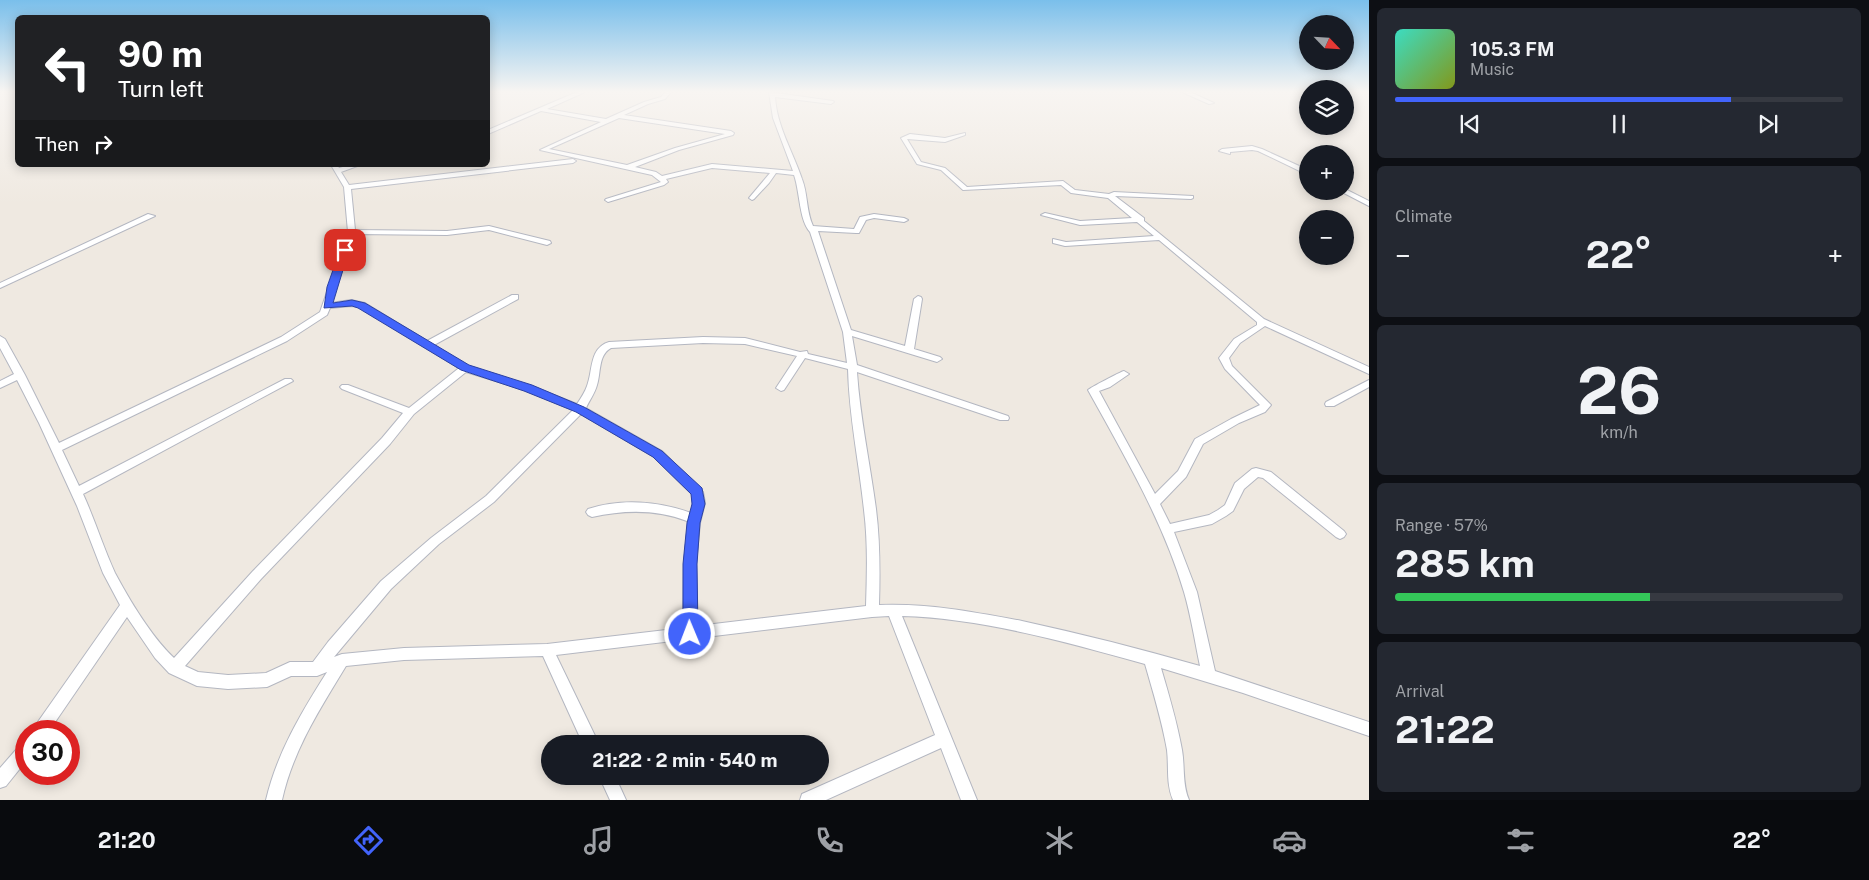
<!DOCTYPE html>
<meta charset="utf-8">
<style>
body{margin:0;font-family:"Public Sans",sans-serif;background:#242831;color:#f1f3f6;height:100vh;display:flex;flex-direction:column;font-size:19px;white-space:nowrap}
*{box-sizing:border-box;margin:0}
p{font-size:16px;color:#9ea1a6}
.icon{flex:none;width:28px;height:28px;fill:none;stroke:currentColor;stroke-width:2;stroke-linecap:round;stroke-linejoin:round}
.map{position:relative;flex:1;overflow:hidden}
.panel{display:flex;flex-direction:column;gap:8px;padding:8px;background:#0d0f14;width:500px}
.panel>*{flex:none}
.guide{position:absolute;left:15px;top:15px;width:475px;height:152px;border-radius:8px;box-shadow:0 2px 12px #0003;background:#202124;color:#fff;overflow:hidden}
.needle{width:32px;rotate:115deg}
.fabs{position:absolute;left:1299px;top:15px;display:grid;gap:10px}
.fabs a{display:grid;place-items:center;width:55px;height:55px;border-radius:50%;background:#171b24;box-shadow:0 2px 12px #0003;font-size:25px}
.speed{position:absolute;left:15px;top:720px;display:flex;gap:10px;font-size:25px;font-weight:700;text-align:center}
.speed>*{display:grid;place-content:center;width:65px;height:65px;border-radius:50%;background:#171b24;box-shadow:0 2px 12px #0003;line-height:1}
.speed .limit{border:8px solid #d22;background:#fff;color:#111}
.pin{position:absolute;display:grid;place-items:center;width:42px;height:42px;color:#fff;margin:-21px;border-radius:10px;box-shadow:0 2px 8px #0006}
.me{position:absolute;width:55px;margin:-28px;rotate:359deg;stroke-linejoin:round;filter:drop-shadow(0 0 4px #0008)}
.turn{display:flex;align-items:center;gap:18px;height:105px;padding:0 20px;font-size:22px}
.turn .icon{width:65px;height:65px;stroke-width:2.5}
.turn b{display:block;font-size:35px;line-height:42px}
.then{display:flex;align-items:center;height:48px;padding:0 20px;background:#0003;gap:10px;font-size:19px}
.big{font-size:38px;font-weight:700;line-height:1.1}
.panel .tile{flex:1;display:flex;flex-direction:column;justify-content:center;gap:8px;min-width:0;padding:0 18px;border-radius:8px;background:#242831}
.panel .dial{align-items:center;gap:0}
.dial b{font-size:65px;line-height:1}
.song{display:flex;align-items:center;gap:15px}
.cover{width:60px;height:60px;border-radius:8px;background:linear-gradient(135deg,hsl(170 70% 55%),hsl(70 70% 35%))}
.played{height:5px;border-radius:2px;background:linear-gradient(90deg,#4264fb 75%,#363941 75%)}
.keys{display:flex;justify-content:space-around;direction:ltr}
.heat{display:flex;justify-content:space-between;align-items:center;font-size:28px;direction:ltr}
.charge{height:8px;border-radius:4px;background:linear-gradient(90deg,#34c759 57%,#363941 0)}
.trip{position:absolute;left:541px;top:735px;width:288px;height:50px;border-radius:25px;background:#171b24;box-shadow:0 2px 12px #0003;font-weight:700;line-height:50px;text-align:center}
.menu{display:flex;height:80px;justify-content:space-around;align-items:center;background:#090b0e;color:#9ea1a6}
.menu .icon{width:35px;height:35px}
.menu .active{color:#4264fb}
.menu b{font-size:22px;color:#f1f3f6}
main{display:flex;flex:1;min-height:0}
.map>svg:first-child{display:block}
</style>
<main>
<div class="map">
<svg width="1369" height="800" viewBox="0 0 1369 800">
<rect width="100%" height="100%" fill="#efe9e1"/>
<g fill="none" stroke-linecap="round" stroke-linejoin="round">
<defs>
<g id="street">
<path d="M577,92h8l-38,17 59,10 38,-17 17,-5 4,-5h6l-6,7 -17,5 -24,11 107,16 3,2 -1,2 -54,15 -44,17 21,5 6,4 50,-12 81,7 -20,-53 -4,-26 64,9 1,1 -3,2 -56,-7c2,30 18,55 27,82 6,15 4,32 11,47l41,3 6,-12 14,-3 30,4 4,2 -4,2 -30,-4 -8,2 -7,13h-3l-38,-2 33,99 54,16 9,-47 4,-3 3,1 1,2 -8,50 26,8 2,2 -5,3 -85,-26 5,29 151,51 1,2 -1,2h-8l-143,-48c3,46 13,91 19,137 4,32 4,64 3,96 48,-2 96,7 143,16 60,13 119,28 178,45 -5,-24 -9,-50 -16,-74 -21,-71 -60,-137 -96,-202 2,-2 32,-18 36,-19l5,3 -19,13 -11,4 56,103 23,-23 17,-32 36,-20 29,-14 -35,-36 -6,-11 15,-19 23,-14v-3l-98,-82 -94,6 -12,-3v-4l13,3 88,-6 -17,-14 -57,3 -39,-10 4,-2 35,8 52,-3 -24,-20 -37,-5 -10,-8 -98,5 -22,-20 -24,-6 -16,-26 9,-4 35,4 20,-5v2l-20,7 -38,-3 14,23 24,6 22,19 96,-6 12,9 34,4 5,-2 79,4v2l-2,1 -76,-3 29,22v3l120,98 105,48v7l-104,-48 -25,17 -11,15 3,8 39,39 -6,7 -26,11 -36,21 -17,33 -26,27 10,20 39,-9 9,-5 7,-5 10,-22 17,-14 4,-1 15,4 73,59 2,3 -2,3 -4,2 -4,-2 -73,-59 -5,-1 -14,12 -11,22 -7,5 -14,8 -38,8 23,60 18,79 154,51v14l-126,-43 -82,-25c8,27 16,54 21,82 3,17 0,34 7,50h-16c-7,-16 -4,-33 -6,-50 -5,-29 -14,-58 -22,-86 -75,-21 -164,-46 -243,-48l75,184h-16l-20,-52 -115,52h-26l2,-6 133,-59 -46,-119 -17,1 -316,38 43,89h-16l-40,-88 -139,4 -58,6c-26,43 -53,84 -64,134h-16c11,-47 35,-87 61,-128l-10,4h-26l-24,11 -39,2 -31,-3 -28,-13 -14,-15 -28,-41 -78,114h-16l2,-5 85,-121 -17,-32 -26,-67 -38,-83 -22,-43 -17,8v-7l14,-7 -14,-26v-12l5,3 20,36 34,68 222,-106 39,-25 28,-80 -4,-45 -13,-22h6l2,3 11,-3h10l-19,7 8,13 224,-26 3,2 -3,2 -222,26 4,41 92,1 42,-5 61,15 1,2 -4,2 -58,-15 -42,5 -92,-1 -24,69 20,-3 14,3 62,38 85,-46h6v4l-84,46 34,21 63,20 46,18c4,-6 8,-12 10,-18 6,-15 2,-38 22,-44l94,-5 42,1 55,14 7,-1 1,3 39,9 -4,-31 -33,-100c-11,-12 -10,-40 -16,-57l-18,-2 -7,10 -15,16 -2,1 -3,-2 21,-25 -58,-5 -46,11 2,3 -4,3 -56,17 -3,-2 1,-1 55,-17 -9,-7 -112,-25 61,-28 -60,-11 -53,23v-4zM619,118l106,16 -50,14 -48,17 -78,-16zM351,306l8,1 100,61 -50,40 -61,-23h-6l-2,2 2,2 61,24 -21,25 -129,133 -79,87c-23,-22 -44,-57 -59,-85 -12,-26 -20,-53 -32,-79l210,-113 -2,-2h-6l-206,107 -17,-36 225,-109 40,-26 3,-7zM703,343l42,1 52,12 -21,32 5,3 3,-1 21,-32 43,11c1,48 11,93 16,141 4,32 3,64 2,96l-169,20 -1,-62 4,-41 5,-20 -2,-11 -41,-41 -76,-43c3,-7 9,-15 11,-23 4,-12 1,-30 14,-37zM466,372l59,18 48,20 -87,86 -55,42 -50,43 -53,61 -15,20h-23l-24,11 -38,2 -30,-3 -13,-6 76,-87 129,-135 24,-30zM581,414l73,43 38,37 1,9 -2,10c-32,-12 -70,-15 -103,-4l-2,3 2,3 4,2c32,-7 64,-8 95,4l1,2 -4,41 -1,64 -136,16 -143,4 -62,6 -8,3 57,-68 48,-45 55,-42z"/>
<polygon points="1182,92 1190,92 1214,103 1209,104"/>
<polygon points="1252,146 1262,149 1308,170 1308,175 1258,151 1252,150 1230,152 1230,154 1219,151 1222,149"/>
<polygon points="1345,189 1369,201 1369,206 1342,192 1341,191 1345,191"/>
<polygon points="148,214 155,216 0,288 0,283"/>
<polygon points="1369,380 1369,387 1334,406 1326,406 1325,404 1326,402"/>
<polygon points="26,741 26,761 6,786 0,788 0,768 21,744"/>
<polygon points="599,776 615,776 626,800 610,800"/>
</g>
</defs>
<use href="#street" stroke="#b4b7c1" stroke-width="2"/>
<use href="#street" fill="#fff" fill-rule="evenodd"/>
</g>
<linearGradient id="sky" x2="0" y2="1"><stop stop-color="#7abfeb"/><stop offset="0.45" stop-color="#f8f5f2"/><stop offset="1" stop-color="#f8f5f2" stop-opacity="0"/></linearGradient>
<rect width="1369" height="204" fill="url(#sky)"/>
<polygon fill="#4264fb" stroke="#2b41a3" points="345,248 349,250 333,303 352,300 365,303 469,365 532,385 584,407 662,451 702,488 705,504 700,523 697,564 698,634 696,638 690,641 685,638 683,634 683,564 687,523 692,504 691,494 653,457 576,412 524,391 461,370 358,308 352,306 324,308 327,287 340,250"/>
</svg>
<div class="fabs">
<a><svg class="needle" viewBox="-14 -14 28 28"><path d="M0-13l5 13h-10z" fill="#e53935"/><path d="M0 13l5-13h-10z" fill="#9ea1a6"/></svg></a>
<a><svg class="icon" aria-label="layers" viewBox="0 0 24 24"><path d="M12 4l9 5-9 5-9-5zM3 14l9 5 9-5"/></svg></a>
<a>+</a>
<a>−</a>
</div>
<div class="speed"><div class="limit">30</div></div>
<div class="pin" style="left:345px;top:250px;background:#d93025"><svg class="icon" aria-label="arrive" viewBox="0 0 24 24"><path d="M6 21V4h12l-3 4 3 4H6"/></svg></div>
<svg class="me" style="left:690px;top:634px" viewBox="-20 -20 40 40"><circle r="17" fill="#4264fb" stroke="#fff" stroke-width="3"/><path d="M0-11L8 9 0 5-8 9z" fill="#fff"/></svg>
<div class="trip">21:22 · 2 min · 540 m</div>
<div class="guide">
<div class="turn"><svg class="icon" aria-label="left" viewBox="0 0 24 24"><path d="M17 20v-9H6M10 6l-5 5 5 5"/></svg><div><b>90 m</b>Turn left</div></div>
<div class="then">Then<svg class="icon" aria-label="right" viewBox="0 0 24 24"><path d="M7 20v-9h11M14 6l5 5-5 5"/></svg></div>
</div>
</div>
<section class="panel">
<div class="tile">
<div class="song"><i class="cover"></i><div><b>105.3 FM</b><p>Music</p></div></div>
<div class="played"></div>
<div class="keys"><svg class="icon" aria-label="previous" viewBox="0 0 24 24"><path d="M18 5L8 12l10 7zM5 5v14"/></svg><svg class="icon" aria-label="pause" viewBox="0 0 24 24"><path d="M8 5v14M16 5v14"/></svg><svg class="icon" aria-label="next" viewBox="0 0 24 24"><path d="M6 5l10 7-10 7zM19 5v14"/></svg></div>
</div>
<div class="tile"><p>Climate</p>
<div class="heat"><a>−</a><b class="big">22°</b><a>+</a></div>
</div>
<div class="tile dial"><b>26</b><p>km/h</p></div>
<div class="tile"><p>Range · 57%</p><b class="big">285 km</b><div class="charge"></div></div>
<div class="tile"><p>Arrival</p><b class="big">21:22</b></div>
</section>
</main>
<nav class="menu">
<b>21:20</b>
<svg class="icon active" aria-label="directions" viewBox="0 0 24 24"><path d="M12 3l9 9-9 9-9-9zM9 14v-3h6M13 9l2 2-2 2"/></svg>
<svg class="icon" aria-label="music" viewBox="0 0 24 24"><path d="M9 18V5l10-2v13"/><circle cx="6" cy="18" r="3"/><circle cx="16" cy="16" r="3"/></svg>
<svg class="icon" aria-label="phone" viewBox="0 0 24 24"><path d="M5 4h4l2 5-3 2q2 4 5 5l2-3 5 2v4C11 20 4 13 5 4z"/></svg>
<svg class="icon" aria-label="climate" viewBox="0 0 24 24"><path d="M12 3v18M4 7l16 10M4 17L20 7"/></svg>
<svg class="icon" aria-label="car" viewBox="0 0 24 24"><path d="M5 17H2v-5l4-1 3-4h7l3 4 3 1v5h-3M9 17h6M6 11h13"/><circle cx="7" cy="17" r="2"/><circle cx="17" cy="17" r="2"/></svg>
<svg class="icon" aria-label="filters" viewBox="0 0 24 24"><path d="M4 7h16M4 17h16"/><circle cx="9" cy="7" r="2"/><circle cx="15" cy="17" r="2"/></svg>
<b>22°</b>
</nav>
